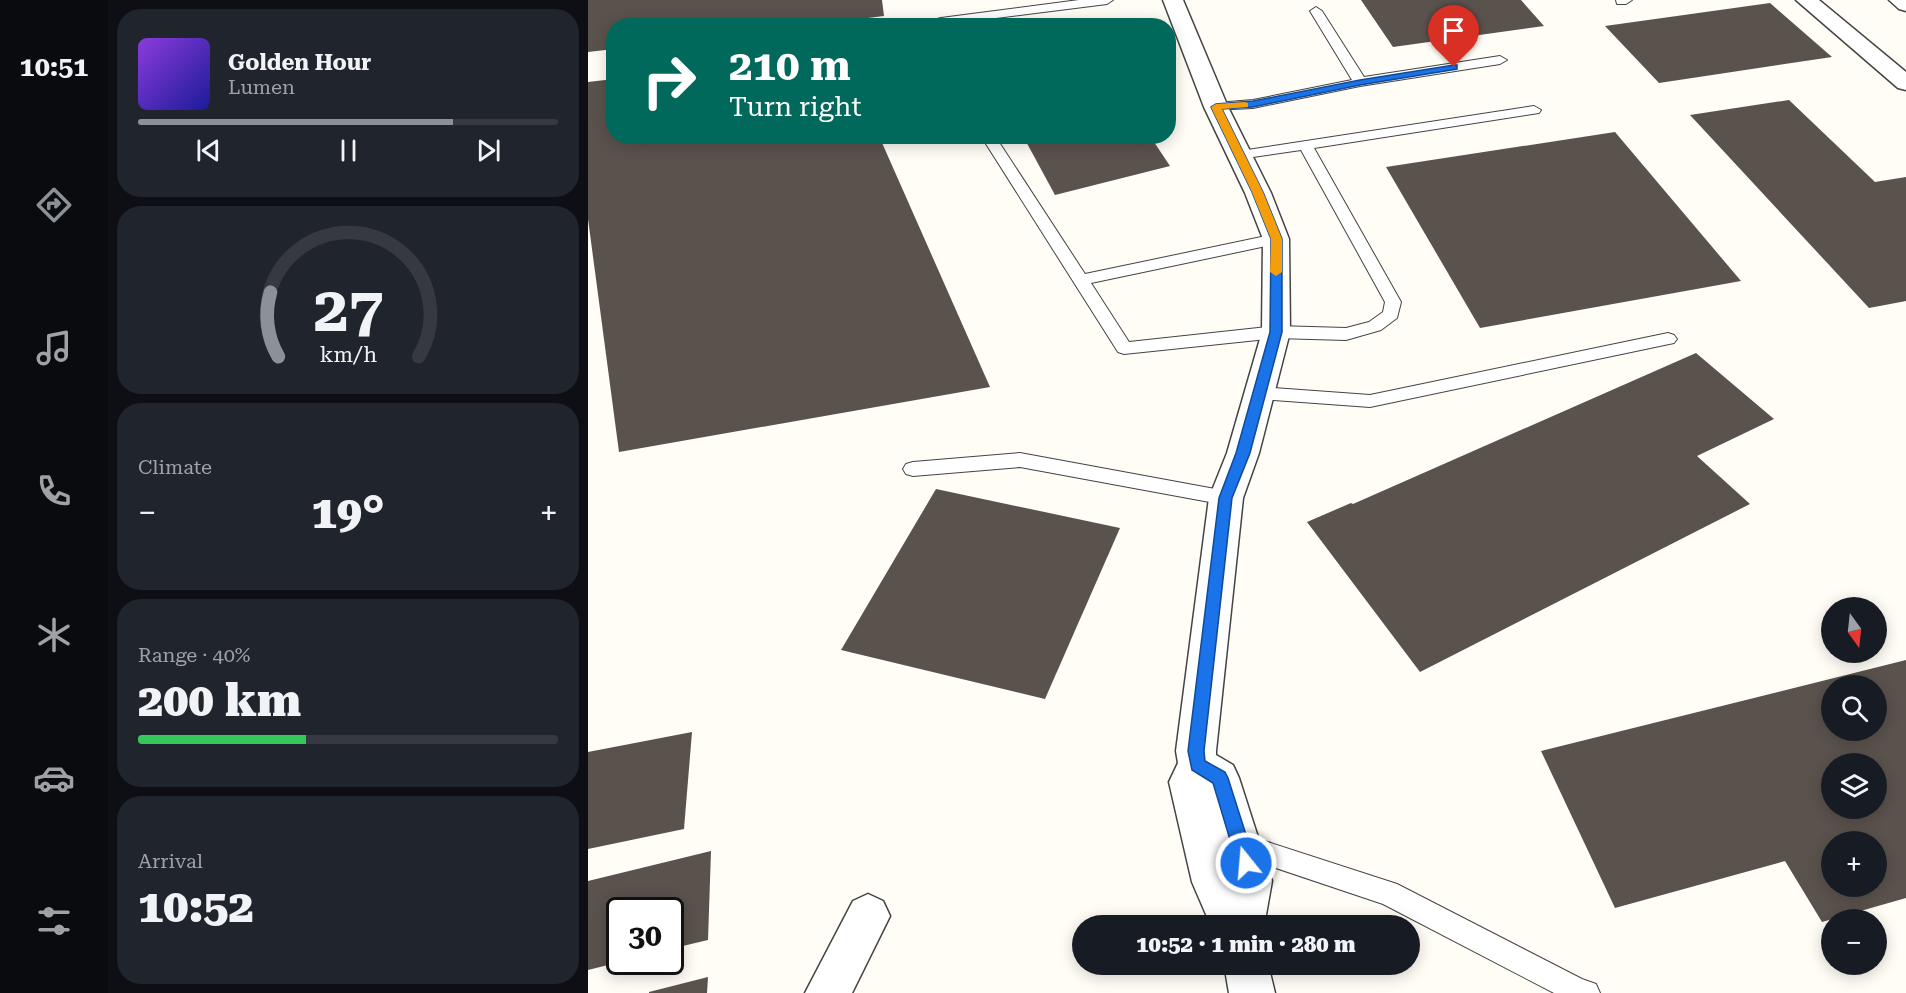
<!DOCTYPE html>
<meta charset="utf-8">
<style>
body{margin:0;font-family:"Roboto Serif",serif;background:#20242c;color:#f1f3f6;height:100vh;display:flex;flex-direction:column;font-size:22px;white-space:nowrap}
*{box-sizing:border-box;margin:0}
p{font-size:20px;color:#9ea1a6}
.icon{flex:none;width:33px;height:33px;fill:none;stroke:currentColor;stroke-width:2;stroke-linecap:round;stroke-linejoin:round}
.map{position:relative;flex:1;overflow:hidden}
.side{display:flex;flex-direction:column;gap:9px;padding:9px;background:#0d0f14;width:480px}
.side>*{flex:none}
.guide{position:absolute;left:18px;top:18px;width:570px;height:126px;border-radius:24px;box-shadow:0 3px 15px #0003;background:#00695c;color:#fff;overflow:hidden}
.needle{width:39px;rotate:165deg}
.controls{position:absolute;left:1233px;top:597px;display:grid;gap:12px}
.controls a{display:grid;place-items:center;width:66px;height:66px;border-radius:50%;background:#171b24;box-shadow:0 3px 15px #0003;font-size:30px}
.speed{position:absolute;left:18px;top:897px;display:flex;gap:12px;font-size:30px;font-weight:700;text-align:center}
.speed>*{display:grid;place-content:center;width:78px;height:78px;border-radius:50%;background:#171b24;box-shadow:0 3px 15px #0003;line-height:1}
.speed .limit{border:3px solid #111;border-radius:9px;background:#fff;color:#111}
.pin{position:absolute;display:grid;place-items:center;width:51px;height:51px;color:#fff;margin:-62px -26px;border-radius:50% 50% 50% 0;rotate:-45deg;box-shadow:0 0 6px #0007}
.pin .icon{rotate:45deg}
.me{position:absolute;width:66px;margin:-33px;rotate:343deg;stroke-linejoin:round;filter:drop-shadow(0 0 4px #0008)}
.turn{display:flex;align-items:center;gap:21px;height:126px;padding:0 24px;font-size:27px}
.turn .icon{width:78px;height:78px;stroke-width:2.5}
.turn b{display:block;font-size:42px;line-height:51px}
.big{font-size:45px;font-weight:800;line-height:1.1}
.side .tile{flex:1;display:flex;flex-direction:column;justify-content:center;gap:9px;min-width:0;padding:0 21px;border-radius:24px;background:#20242c}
.side .dial{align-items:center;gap:0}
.dial svg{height:156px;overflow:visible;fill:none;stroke:#363941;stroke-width:7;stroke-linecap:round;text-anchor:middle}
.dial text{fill:#f1f3f6;stroke:none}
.song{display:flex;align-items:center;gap:18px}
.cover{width:72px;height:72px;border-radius:9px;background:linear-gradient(135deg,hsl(270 70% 55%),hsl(240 70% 35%))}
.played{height:6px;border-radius:3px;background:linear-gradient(90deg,#8c9099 75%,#363941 75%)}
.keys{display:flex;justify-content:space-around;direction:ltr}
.heat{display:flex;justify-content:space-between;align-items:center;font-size:33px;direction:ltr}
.charge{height:9px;border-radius:4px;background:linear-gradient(90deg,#34c759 40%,#363941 0)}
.trip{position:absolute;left:484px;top:915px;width:348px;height:60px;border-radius:30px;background:#171b24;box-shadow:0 3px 15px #0003;font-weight:800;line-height:60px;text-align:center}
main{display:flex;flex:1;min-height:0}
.tab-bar{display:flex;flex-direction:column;width:108px;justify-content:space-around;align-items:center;background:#090b0e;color:#9ea1a6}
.tab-bar .icon{width:42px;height:42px}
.tab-bar .current{color:#8c9099}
.tab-bar b{font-size:27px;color:#f1f3f6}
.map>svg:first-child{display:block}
</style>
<main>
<nav class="tab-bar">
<b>10:51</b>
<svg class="icon current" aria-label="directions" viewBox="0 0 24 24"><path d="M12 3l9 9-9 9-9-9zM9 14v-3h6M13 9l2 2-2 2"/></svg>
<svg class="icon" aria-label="music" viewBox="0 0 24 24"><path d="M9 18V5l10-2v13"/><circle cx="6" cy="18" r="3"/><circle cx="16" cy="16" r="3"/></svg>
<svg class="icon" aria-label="phone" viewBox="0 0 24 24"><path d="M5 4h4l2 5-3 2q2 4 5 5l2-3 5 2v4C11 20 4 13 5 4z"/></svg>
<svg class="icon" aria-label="climate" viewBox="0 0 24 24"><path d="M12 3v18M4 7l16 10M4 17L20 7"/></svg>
<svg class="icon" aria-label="car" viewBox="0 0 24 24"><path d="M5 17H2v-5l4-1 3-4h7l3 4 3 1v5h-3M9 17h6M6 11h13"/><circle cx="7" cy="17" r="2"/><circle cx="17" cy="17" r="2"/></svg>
<svg class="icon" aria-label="filters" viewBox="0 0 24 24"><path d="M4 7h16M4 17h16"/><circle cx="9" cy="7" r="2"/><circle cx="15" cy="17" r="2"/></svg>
</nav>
<section class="side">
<div class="tile">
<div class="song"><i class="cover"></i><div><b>Golden Hour</b><p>Lumen</p></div></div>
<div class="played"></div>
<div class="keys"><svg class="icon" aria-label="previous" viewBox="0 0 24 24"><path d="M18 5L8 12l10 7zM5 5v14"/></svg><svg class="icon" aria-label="pause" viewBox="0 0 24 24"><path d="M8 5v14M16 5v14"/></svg><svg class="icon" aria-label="next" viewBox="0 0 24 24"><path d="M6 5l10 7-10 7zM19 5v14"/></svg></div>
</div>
<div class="tile dial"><svg viewBox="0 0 100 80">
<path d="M14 69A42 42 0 1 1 86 69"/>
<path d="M14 69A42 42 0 0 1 10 36" stroke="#8c9099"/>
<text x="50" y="56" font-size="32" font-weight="700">27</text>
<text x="50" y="72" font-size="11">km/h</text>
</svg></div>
<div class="tile"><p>Climate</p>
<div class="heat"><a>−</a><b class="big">19°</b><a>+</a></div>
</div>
<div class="tile"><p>Range · 40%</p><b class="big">200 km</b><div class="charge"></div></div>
<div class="tile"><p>Arrival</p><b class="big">10:52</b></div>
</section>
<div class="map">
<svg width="1318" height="993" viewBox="0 0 1318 993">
<rect width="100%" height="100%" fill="#fffdf5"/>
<g fill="#5a524d" fill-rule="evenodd">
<polygon points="0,0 294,0 296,16 216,26 26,26 26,49 0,52"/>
<polygon points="773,0 933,0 956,26 805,47"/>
<polygon points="1182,3 1244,57 1071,83 1017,26"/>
<polygon points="26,79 26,136 291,136 402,387 31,452 0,219 0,82"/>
<polygon points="1201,100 1287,182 1318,177 1318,301 1281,308 1102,115"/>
<polygon points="1027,132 1153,281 892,328 798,167"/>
<polygon points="435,136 562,136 582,166 467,195"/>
<polygon points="1108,353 1186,419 1109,456 1162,504 832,672 719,522 763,503 765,504"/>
<polygon points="348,489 532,528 457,699 253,650"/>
<path d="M1318,660v238l-84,24 -37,-61 -170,47 -74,-157zM1244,686h44v44h-44zM1244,764h44v44h-44zM1244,842h44v44h-44z"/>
<polygon points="104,732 96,829 0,849 0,752"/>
<polygon points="123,851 120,940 82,949 82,910 32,910 32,962 0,970 0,881"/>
<polygon points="120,977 119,993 61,993 61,992"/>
</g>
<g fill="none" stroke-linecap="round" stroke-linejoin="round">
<defs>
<g id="service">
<polygon points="491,0 525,0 519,4 344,26 349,19 353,18"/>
<polygon points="1028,0 1044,0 1038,4 1029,4"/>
<polygon points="728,7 734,11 776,77 912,56 919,60 912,64 772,86 665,108 623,110 621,107 628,103 665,100 764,80 722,11"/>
<polygon points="946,106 953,110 951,113 726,148 813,302 809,318 793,330 758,340 688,338 536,354 530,352 393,136 407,136 497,274 688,234 694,236 696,239 694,242 688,244 503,283 541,342 688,326 758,328 781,322 795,312 797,302 713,150 651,159 646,158 644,155 646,152"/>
<polygon points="1080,333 1086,335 1089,339 1086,343 782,407 671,399 665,397 662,393 665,389 671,387 782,395"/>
<polygon points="432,453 638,491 645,493 648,498 645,503 638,505 432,467 325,476 318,474 315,469 318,464 325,462"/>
<polygon points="652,833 809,884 994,979 1008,984 1012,993 966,993 795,904 643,853 640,845 643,837"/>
</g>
<g id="minor">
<polygon points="575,0 595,0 640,107 683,193 701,239 702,332 671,453 655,498 628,751 628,755 645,765 651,778 684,881 676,926 623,926 604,882 581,782 590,763 588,751 621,498 639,453 674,332 675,239 657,193 616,107"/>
<polygon points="280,894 295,901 302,916 264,993 217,993 265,901"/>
<polygon points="636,964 680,964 687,993 641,993"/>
</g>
<g id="tertiary">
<polygon points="1208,0 1231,0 1318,72 1318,90 1310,88"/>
<polygon points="1301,0 1318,0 1318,11 1311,9"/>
</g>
</defs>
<use href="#service" stroke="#444" stroke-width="2"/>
<use href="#minor" stroke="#444" stroke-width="3"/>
<use href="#tertiary" stroke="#444" stroke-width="3"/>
<use href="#service" fill="#fff" fill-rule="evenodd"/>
<use href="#minor" fill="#fff" fill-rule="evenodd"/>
<use href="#tertiary" fill="#fff" fill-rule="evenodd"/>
</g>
<polygon fill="#1a73e8" stroke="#114b97" stroke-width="1.5" points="866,65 869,65 869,69 772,85 665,107 634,109 675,192 694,239 694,332 662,453 644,498 616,751 617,761 637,772 640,778 667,863 664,869 658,872 652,869 649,863 625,783 604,770 600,751 631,498 648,453 682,332 683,239 664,192 623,107 628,104 665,101 772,80"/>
<polygon fill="#f59e0b" points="657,102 660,103 660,107 634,109 675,192 694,239 694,272 688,276 682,272 683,239 664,192 623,107 628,104"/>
</svg>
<div class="controls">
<a><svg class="needle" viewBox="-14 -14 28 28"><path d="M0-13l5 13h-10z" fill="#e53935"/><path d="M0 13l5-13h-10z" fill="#9ea1a6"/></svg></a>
<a><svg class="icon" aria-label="search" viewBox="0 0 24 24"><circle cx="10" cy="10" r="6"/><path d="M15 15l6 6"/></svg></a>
<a><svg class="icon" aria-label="layers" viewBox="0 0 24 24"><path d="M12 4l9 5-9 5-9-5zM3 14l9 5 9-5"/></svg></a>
<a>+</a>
<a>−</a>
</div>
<div class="speed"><div class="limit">30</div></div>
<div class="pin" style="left:866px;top:67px;background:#d93025"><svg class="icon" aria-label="arrive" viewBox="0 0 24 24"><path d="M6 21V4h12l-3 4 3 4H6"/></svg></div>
<svg class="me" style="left:658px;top:863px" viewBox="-20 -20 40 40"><circle r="17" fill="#1a73e8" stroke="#fff" stroke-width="3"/><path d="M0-11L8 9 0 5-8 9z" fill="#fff"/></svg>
<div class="trip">10:52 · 1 min · 280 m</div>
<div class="guide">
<div class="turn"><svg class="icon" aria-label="right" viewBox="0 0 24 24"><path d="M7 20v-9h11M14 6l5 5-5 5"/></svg><div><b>210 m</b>Turn right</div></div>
</div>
</div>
</main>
